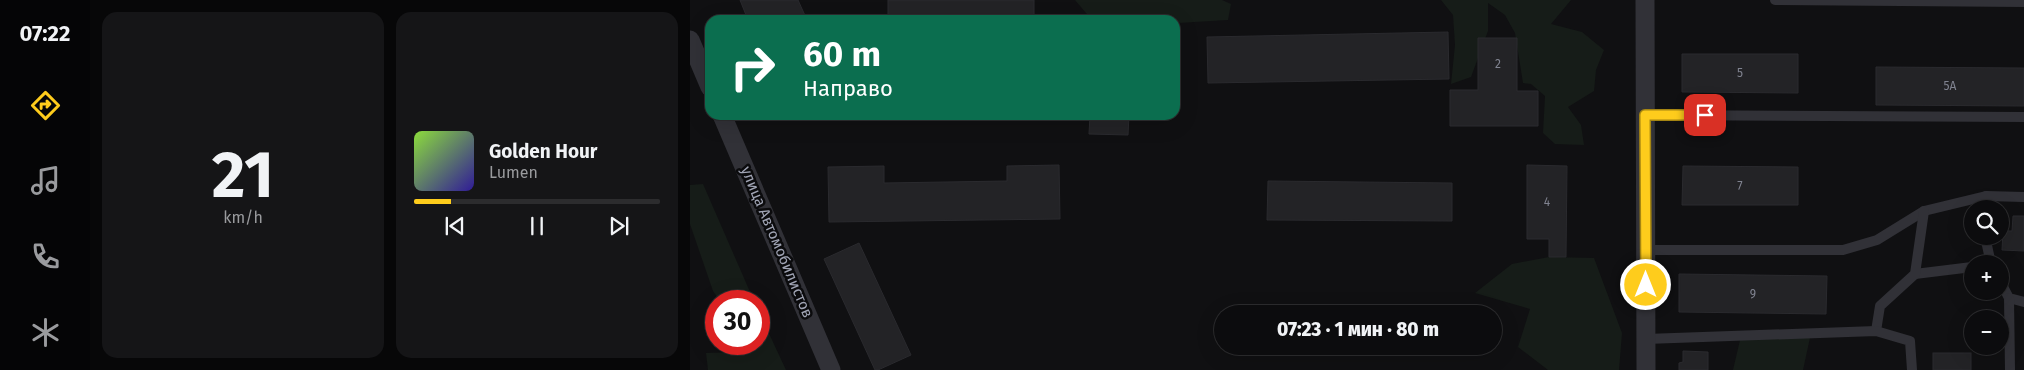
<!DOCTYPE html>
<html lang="ru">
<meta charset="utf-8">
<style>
body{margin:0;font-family:"Fira Sans",sans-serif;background:#151517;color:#f1f3f6;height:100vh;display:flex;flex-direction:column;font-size:19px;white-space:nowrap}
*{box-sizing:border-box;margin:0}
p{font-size:16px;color:#9a9b9e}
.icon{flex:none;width:28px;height:28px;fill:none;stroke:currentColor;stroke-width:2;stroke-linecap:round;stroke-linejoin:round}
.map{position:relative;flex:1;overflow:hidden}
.side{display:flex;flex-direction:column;gap:12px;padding:12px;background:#070708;width:600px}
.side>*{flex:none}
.guide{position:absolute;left:15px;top:15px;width:475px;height:105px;border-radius:15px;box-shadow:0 5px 20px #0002,0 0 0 1px #2c2c2e;background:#0b6e4f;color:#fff;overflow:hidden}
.fabs{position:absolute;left:1274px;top:200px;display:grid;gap:10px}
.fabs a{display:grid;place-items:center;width:45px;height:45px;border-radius:50%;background:#0c0c0e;box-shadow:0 5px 20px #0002,0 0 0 1px #2c2c2e;font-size:25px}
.speed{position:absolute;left:15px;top:290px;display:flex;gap:10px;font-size:25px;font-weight:700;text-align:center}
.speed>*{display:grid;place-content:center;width:65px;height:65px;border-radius:50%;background:#0c0c0e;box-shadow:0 5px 20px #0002,0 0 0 1px #2c2c2e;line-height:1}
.speed .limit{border:8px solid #d22;background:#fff;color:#111}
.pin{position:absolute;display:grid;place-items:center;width:42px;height:42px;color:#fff;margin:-21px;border-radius:10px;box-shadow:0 2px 8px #0006}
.me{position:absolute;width:55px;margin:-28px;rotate:0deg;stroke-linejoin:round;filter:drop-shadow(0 0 4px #0008)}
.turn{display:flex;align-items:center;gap:18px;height:105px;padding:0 15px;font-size:22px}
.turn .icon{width:65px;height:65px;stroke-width:2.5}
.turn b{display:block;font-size:35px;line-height:42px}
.side .widget{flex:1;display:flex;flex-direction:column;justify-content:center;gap:8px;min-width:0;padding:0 18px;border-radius:15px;background:#151517}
.side .dial{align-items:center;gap:0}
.dial b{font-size:65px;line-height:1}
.song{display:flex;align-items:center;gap:15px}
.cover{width:60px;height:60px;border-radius:8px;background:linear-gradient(135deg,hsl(90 70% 55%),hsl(250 70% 35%))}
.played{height:5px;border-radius:2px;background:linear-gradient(90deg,#fecc1c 15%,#2c2c2e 15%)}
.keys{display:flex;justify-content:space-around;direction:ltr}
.side .tiles{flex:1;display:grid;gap:12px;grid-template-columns:repeat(2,1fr)}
.trip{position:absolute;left:524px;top:305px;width:288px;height:50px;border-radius:25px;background:#0c0c0e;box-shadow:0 5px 20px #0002,0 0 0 1px #2c2c2e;font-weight:800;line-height:50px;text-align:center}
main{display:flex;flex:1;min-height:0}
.menu{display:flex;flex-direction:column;width:90px;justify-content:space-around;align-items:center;background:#050506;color:#9a9b9e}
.menu .icon{width:35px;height:35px}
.menu .current{color:#fecc1c}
.menu b{font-size:22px;color:#f1f3f6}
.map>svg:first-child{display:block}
</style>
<main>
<nav class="menu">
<b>07:22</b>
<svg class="icon current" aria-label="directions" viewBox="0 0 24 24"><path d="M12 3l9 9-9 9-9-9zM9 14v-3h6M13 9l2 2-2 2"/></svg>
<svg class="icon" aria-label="music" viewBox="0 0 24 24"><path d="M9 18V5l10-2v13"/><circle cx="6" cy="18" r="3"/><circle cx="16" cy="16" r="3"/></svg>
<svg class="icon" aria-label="phone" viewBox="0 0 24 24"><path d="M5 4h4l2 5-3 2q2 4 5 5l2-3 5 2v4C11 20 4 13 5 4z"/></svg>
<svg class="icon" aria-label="climate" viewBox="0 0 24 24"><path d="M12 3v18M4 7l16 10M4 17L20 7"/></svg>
</nav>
<section class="side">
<div class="tiles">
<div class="widget dial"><b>21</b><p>km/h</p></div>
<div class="widget">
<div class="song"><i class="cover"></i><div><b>Golden Hour</b><p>Lumen</p></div></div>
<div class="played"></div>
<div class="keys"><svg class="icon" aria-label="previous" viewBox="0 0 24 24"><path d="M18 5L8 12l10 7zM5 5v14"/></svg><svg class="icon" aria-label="pause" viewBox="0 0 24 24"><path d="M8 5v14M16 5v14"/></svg><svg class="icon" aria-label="next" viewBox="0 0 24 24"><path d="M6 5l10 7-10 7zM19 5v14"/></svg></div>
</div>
</div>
</section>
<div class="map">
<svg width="1334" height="370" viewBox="0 0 1334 370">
<rect width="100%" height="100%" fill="#101012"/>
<g fill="#161c18">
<polygon points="385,0 532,0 541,4 538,20 488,23 485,26 485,20 402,20"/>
<polygon points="751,0 881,0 861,24 892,32 914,50 906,70 904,91 878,107 891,125 894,145 865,144 853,133 855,96 841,84 833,83 825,33 815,15 798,3 798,31 781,77 761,84 765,45 763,15"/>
<polygon points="13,184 64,301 30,301 23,291 0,224 0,185"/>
<polygon points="859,257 904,258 932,333 929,370 858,370 828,347 840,309 785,293 822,264"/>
<polygon points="69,312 96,370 18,370 16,353 46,352 49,344 69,344"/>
<polygon points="1121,333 1113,370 1043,370 1051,336"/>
</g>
<g fill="#232326" stroke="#2a2a2e">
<polygon points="50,0 108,0 117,20 58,20"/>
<rect x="198" y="0" width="146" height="20"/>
<polygon points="758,32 759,79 518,83 517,37"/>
<polygon points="788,38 827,38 827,91 848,91 848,126 760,126 760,90 788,90"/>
<polygon points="992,54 1108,54 1108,93 992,92"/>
<polygon points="1186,67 1334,68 1334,106 1186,105"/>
<polygon points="400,115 439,115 438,135 399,134"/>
<polygon points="369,165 370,219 139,222 138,167 194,166 194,183 317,181 317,166"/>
<polygon points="837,165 877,166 876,257 859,257 859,239 837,239"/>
<polygon points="993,166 1108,167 1108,205 992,205"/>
<polygon points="578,181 762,183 762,221 577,220"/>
<polygon points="1323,216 1334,216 1334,251 1312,250 1313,231 1322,231"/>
<polygon points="169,243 221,355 188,370 185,370 134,259"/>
<polygon points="989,274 1137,276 1136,314 989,312"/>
<polygon points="993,351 1018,352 1018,370 989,370 989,363 993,362"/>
<rect x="1243" y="353" width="38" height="17"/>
</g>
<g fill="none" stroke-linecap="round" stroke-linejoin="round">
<g stroke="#313137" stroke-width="10">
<polyline points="1085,0 1334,2"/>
<polyline points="955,115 1334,117"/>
<polyline points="1295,209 1296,196"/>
<polyline points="1295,236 1301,264"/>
<polyline points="956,250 1153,250 1187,240 1234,211 1296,196 1334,197"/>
<polyline points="1225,274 1282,267"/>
<polyline points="1310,281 1319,298 1334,302"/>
<polyline points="1319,298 1320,370"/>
<polyline points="1186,331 1190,306 1225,274 1234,211"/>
<polyline points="956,339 1186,331 1220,341 1222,370"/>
</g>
<g stroke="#313137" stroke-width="19">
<polyline points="955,0 956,370"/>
<polyline points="0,40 20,87"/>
<polyline points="32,115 141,370"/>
</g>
</g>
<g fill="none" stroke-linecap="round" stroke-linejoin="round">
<defs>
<polyline id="route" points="956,285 955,115 1015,115"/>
</defs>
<use href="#route" stroke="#a58512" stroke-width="12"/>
<use href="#route" stroke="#fecc1c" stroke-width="9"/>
</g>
<g text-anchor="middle" stroke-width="5" stroke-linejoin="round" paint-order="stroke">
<g font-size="12" fill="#808390">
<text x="808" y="68">2</text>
<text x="1050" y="77">5</text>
<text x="1260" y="90">5А</text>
<text x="1050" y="190">7</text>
<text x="857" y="206">4</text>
<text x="1063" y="298">9</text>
</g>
<g font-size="15" fill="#a0a4b4" stroke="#0b0b0d">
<text transform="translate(87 242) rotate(67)" y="5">улица Автомобилистов</text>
</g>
</g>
</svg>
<div class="fabs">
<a><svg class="icon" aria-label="search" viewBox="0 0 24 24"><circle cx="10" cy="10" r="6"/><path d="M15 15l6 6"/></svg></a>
<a>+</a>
<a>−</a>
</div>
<div class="speed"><div class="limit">30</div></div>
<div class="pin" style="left:1015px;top:115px;background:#d93025"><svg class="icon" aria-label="arrive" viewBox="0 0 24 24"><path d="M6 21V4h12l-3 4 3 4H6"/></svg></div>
<svg class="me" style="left:956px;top:285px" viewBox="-20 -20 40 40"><circle r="17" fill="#fecc1c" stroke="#fff" stroke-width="3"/><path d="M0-11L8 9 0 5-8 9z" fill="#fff"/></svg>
<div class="trip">07:23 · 1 мин · 80 m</div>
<div class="guide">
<div class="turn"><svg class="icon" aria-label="right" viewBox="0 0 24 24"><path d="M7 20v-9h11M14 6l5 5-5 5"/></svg><div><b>60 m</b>Направо</div></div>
</div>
</div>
</main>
